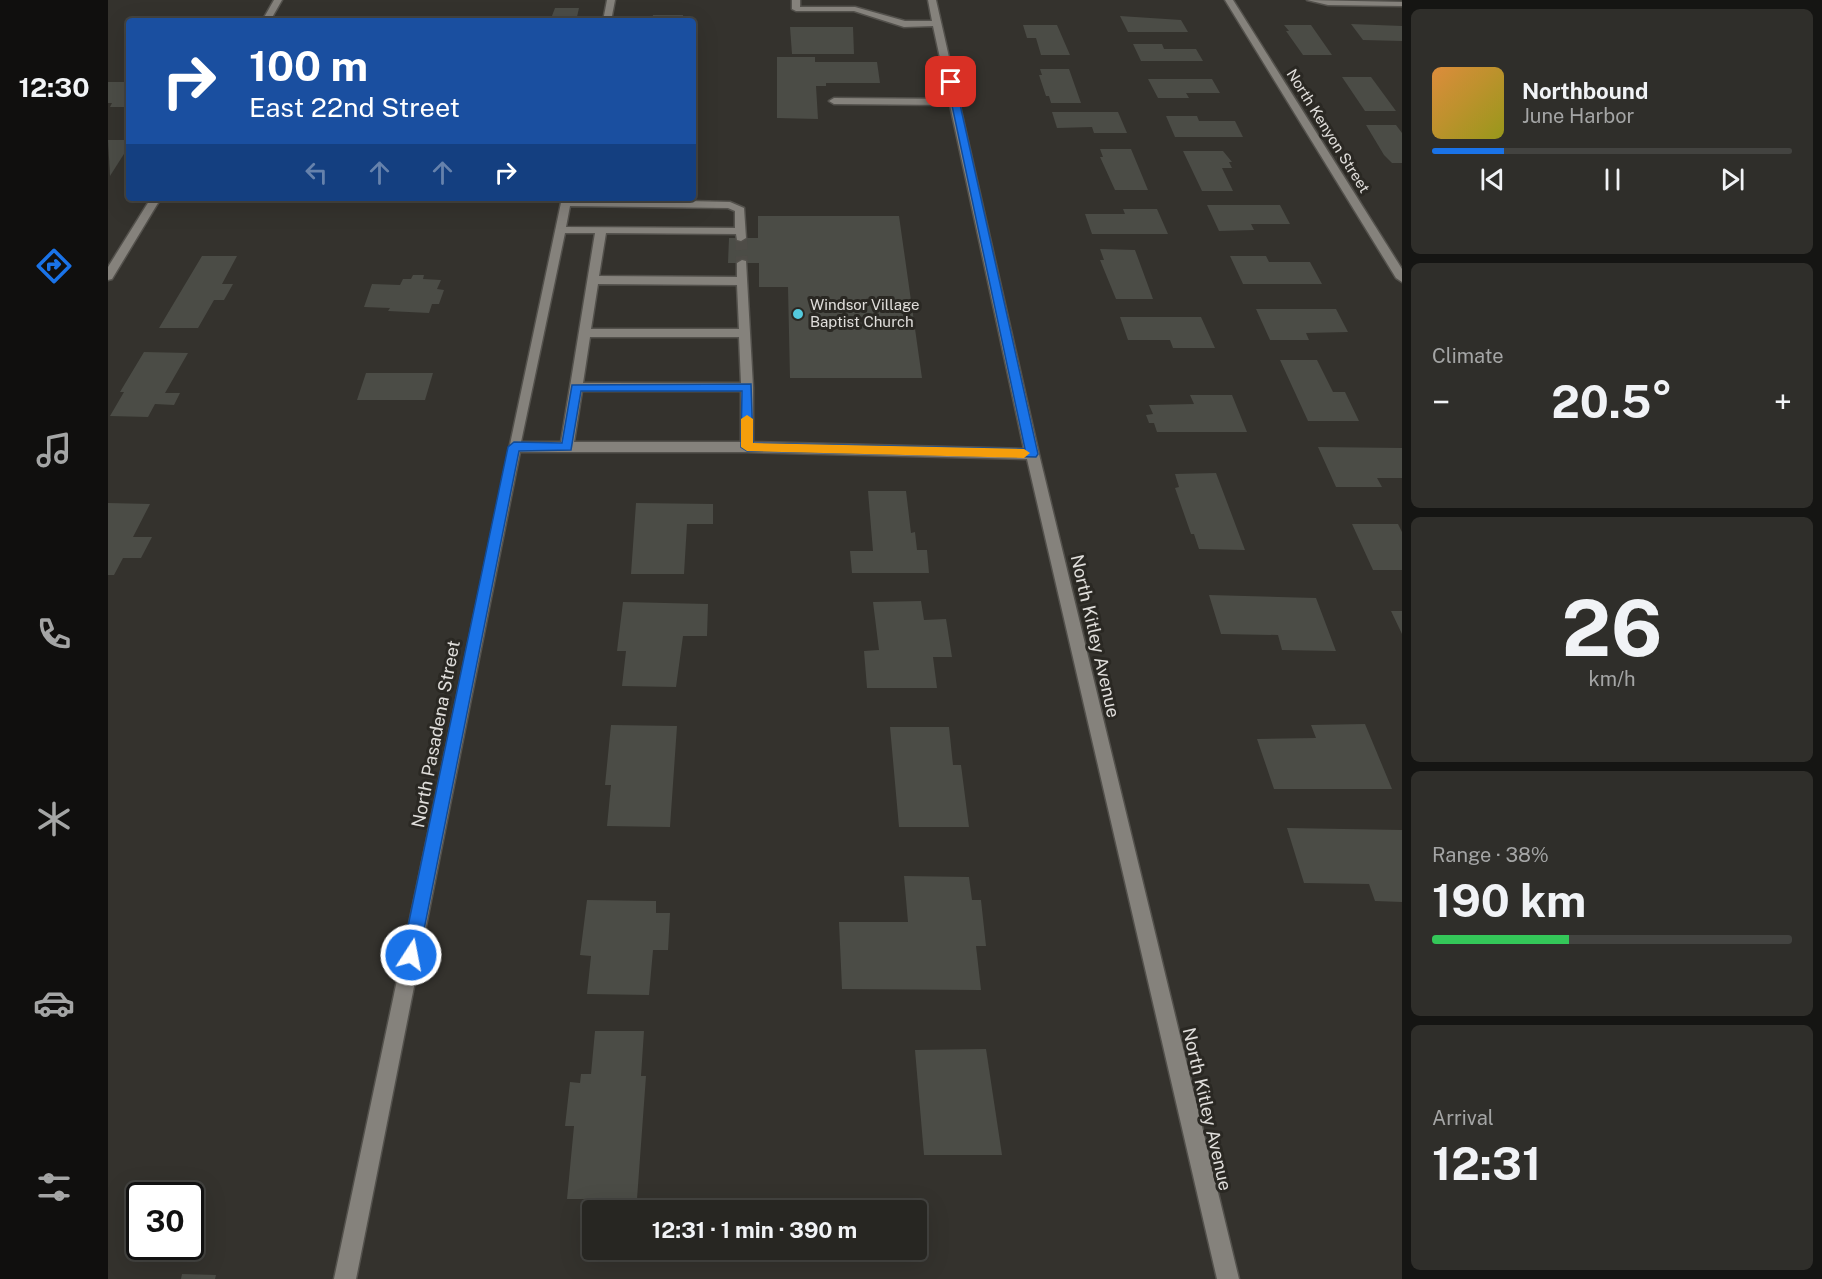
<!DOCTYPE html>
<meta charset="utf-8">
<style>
body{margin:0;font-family:"Public Sans",sans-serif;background:#2f2e2a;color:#f1f3f6;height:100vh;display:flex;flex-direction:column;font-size:22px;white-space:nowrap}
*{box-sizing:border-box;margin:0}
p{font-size:20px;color:#a4a5a5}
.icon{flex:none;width:33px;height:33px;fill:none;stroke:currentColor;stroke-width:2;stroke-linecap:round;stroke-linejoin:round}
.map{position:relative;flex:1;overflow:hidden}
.details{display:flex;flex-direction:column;gap:9px;padding:9px;background:#151513;width:420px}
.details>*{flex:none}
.top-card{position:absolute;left:18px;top:18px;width:570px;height:183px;border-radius:6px;box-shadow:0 6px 24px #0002,0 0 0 2px #434340;background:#1a4fa0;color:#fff;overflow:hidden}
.speed{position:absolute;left:18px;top:1182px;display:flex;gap:12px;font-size:30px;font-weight:700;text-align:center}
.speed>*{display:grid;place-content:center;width:78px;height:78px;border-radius:50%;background:#272622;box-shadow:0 6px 24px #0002,0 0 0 2px #434340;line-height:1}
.speed .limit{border:3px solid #111;border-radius:9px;background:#fff;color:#111}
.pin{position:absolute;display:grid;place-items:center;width:51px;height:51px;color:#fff;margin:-26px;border-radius:12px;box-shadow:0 3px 9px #0006}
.me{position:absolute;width:66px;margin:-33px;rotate:11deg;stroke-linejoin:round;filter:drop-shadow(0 0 4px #0008)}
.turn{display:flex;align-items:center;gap:21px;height:126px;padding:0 24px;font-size:27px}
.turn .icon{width:78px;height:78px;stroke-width:2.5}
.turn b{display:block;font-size:42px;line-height:51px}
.lanes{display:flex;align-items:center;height:57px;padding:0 24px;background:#0003;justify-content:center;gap:30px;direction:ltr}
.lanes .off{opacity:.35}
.big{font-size:45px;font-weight:700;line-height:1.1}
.details .tile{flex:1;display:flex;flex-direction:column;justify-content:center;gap:9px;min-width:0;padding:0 21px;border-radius:9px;background:#2f2e2a}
.details .dial{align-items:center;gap:0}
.dial b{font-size:78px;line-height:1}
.song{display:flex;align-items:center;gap:18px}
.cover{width:72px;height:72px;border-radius:9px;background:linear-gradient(135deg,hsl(30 70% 55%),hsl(60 70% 35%))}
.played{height:6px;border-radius:3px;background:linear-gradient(90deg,#1a73e8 20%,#434340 20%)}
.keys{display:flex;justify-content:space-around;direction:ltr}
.heat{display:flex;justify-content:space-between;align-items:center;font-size:33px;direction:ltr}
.charge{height:9px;border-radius:4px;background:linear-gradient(90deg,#34c759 38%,#434340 0)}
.trip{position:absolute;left:474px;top:1200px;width:345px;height:60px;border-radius:6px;background:#272622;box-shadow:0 6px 24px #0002,0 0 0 2px #434340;font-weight:700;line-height:60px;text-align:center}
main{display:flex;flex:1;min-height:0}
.dock{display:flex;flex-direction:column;width:108px;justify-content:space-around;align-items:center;background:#100f0e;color:#a4a5a5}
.dock .icon{width:42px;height:42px}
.dock .current{color:#1a73e8}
.dock b{font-size:27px;color:#f1f3f6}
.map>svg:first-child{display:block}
</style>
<main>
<nav class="dock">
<b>12:30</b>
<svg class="icon current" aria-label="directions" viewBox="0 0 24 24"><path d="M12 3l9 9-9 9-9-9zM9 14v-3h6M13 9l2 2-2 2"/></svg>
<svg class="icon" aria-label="music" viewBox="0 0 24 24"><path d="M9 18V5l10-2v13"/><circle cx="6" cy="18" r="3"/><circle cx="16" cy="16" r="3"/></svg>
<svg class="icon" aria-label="phone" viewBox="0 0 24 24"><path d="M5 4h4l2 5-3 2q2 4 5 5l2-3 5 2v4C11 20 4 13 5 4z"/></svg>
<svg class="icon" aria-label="climate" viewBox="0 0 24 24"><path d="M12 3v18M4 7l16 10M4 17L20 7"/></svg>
<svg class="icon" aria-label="car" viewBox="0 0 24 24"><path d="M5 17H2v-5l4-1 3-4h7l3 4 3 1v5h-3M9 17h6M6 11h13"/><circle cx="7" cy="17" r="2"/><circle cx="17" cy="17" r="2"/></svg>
<svg class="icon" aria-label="filters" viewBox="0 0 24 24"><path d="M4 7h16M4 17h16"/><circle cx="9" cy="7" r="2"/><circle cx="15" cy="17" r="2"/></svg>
</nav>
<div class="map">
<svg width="1294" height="1279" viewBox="0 0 1294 1279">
<rect width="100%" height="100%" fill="#34322d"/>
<g fill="#4b4c46">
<polygon points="447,8 471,8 468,21 442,21"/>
<polygon points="545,15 575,15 575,21 544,21"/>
<polygon points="1012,16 1073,20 1080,32 1020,32"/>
<polygon points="1243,24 1294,26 1294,41 1255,40"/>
<polygon points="915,25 949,25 962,55 933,55 928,38 919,38"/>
<polygon points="1176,25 1203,25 1224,55 1195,55 1178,31 1181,31"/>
<polygon points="682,27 745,27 746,54 684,54"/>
<polygon points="1025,44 1054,44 1056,49 1088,49 1095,61 1033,61"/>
<polygon points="669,57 707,57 707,62 769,62 772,83 718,83 718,86 708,86 710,119 669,118"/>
<polygon points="932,69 961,69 973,103 943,103 941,96 938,96 931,75 934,75"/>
<polygon points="1234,77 1263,77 1288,111 1257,111"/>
<polygon points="1040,79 1104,79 1112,93 1078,93 1081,98 1050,98"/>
<polygon points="0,82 21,82 21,107 2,107 4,103 0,103"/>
<polygon points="944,112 1010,112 1019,133 986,133 984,127 949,128"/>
<polygon points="1058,116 1089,116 1091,121 1127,121 1135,137 1067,137"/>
<polygon points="1258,125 1288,125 1294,133 1294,163 1284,163 1276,155"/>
<polygon points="0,140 21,140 21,146 2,176"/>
<polygon points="992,149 1023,149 1040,190 1007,190 992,157 995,157"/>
<polygon points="1075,151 1115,151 1124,162 1121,162 1124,168 1114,168 1125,191 1094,191"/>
<polygon points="133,198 179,198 177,202 130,202"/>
<polygon points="354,198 393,198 393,202 353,202"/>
<polygon points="1099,205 1172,205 1182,224 1143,224 1146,230 1111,231"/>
<polygon points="1015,209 1049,209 1060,234 984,234 977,214 1017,214"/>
<polygon points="650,216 791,216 814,378 682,378 680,287 651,287 651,263 620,263 621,238 650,238"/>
<polygon points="992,249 1027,250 1045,299 1008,299 992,260 996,260"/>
<polygon points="94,256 129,256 114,284 125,284 116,300 106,300 90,328 51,328"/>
<polygon points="1122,256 1158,256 1161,262 1202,262 1214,284 1135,284"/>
<polygon points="305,275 316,275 315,279 333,280 329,289 336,290 331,304 324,304 321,313 280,311 282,308 256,307 264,284 292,285 295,279 303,279"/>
<polygon points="1148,309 1228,309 1240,332 1198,333 1201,340 1162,340"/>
<polygon points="1012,317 1093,317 1107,348 1065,348 1062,340 1020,340"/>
<polygon points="36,352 80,353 57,393 72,393 66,405 47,404 40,417 2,416 16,392 12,392"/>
<polygon points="1172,360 1209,360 1225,392 1237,392 1251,421 1200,421"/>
<polygon points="258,373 325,373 317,400 249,400"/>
<polygon points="1082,395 1124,395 1139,432 1049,432 1046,423 1041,423 1038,415 1045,414 1041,405 1086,404"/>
<polygon points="1210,447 1294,448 1294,478 1269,478 1274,487 1228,487"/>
<polygon points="1108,473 1137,550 1091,549 1086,534 1083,534 1067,488 1071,487 1067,474"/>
<polygon points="760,491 798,491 803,533 807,532 809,550 819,550 821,573 744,573 742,551 765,551"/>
<polygon points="0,503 42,504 25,537 44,537 33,558 15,558 6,575 0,575"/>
<polygon points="528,503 605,504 605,524 579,524 576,574 523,574"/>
<polygon points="1244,524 1290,524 1294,532 1294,570 1265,570"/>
<polygon points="1101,595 1208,598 1228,651 1174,650 1170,635 1113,634"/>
<polygon points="813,601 816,620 838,619 844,657 825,657 829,688 759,688 756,651 771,650 765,602"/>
<polygon points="515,602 600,604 599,636 575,636 568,687 514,686 518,651 509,651"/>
<polygon points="1283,611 1294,611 1294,634"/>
<polygon points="1257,724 1284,789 1166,789 1149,739 1208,738 1203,725"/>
<polygon points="503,725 569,726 562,827 499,826 503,785 497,785"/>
<polygon points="782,727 841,727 845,765 853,765 861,827 791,827"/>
<polygon points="1179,828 1294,830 1294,902 1267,901 1261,884 1196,883"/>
<polygon points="796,876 861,877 864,900 873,900 878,946 868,946 873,990 734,989 731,922 800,922"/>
<polygon points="479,900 548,901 548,913 562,913 560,950 545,950 541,995 479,994 483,956 472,955"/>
<polygon points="487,1031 536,1031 533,1076 538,1076 529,1199 459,1199 466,1126 457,1126 462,1082 472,1083 473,1074 483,1074"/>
<polygon points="878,1049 894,1155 816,1155 807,1050"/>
<polygon points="74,1274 108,1275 107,1279 73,1279"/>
</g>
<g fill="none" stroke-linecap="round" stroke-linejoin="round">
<polyline stroke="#4e4c47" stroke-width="12" stroke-dasharray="12 6" stroke-linecap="butt" points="633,238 634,263"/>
<defs>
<g id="minor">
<polygon points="166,0 174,0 162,21 154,21"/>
<polygon points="499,0 507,0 503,21 495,21"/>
<path d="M684,0h8v7h55l50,14h27l-4,-21h8l103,454 200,825h-22l-190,-820 -280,-7h-227l-164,827h-22l228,-1081 168,4 14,6 2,30 -5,3 -4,-1 -1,-6 -130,-1 -7,43 138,1v-14l5,-3 4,1 7,126v55l271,7 -74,-344 -116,-1 -5,-3 5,-3 115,1 -16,-73 -29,1 -50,-16h-58l-4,-2zM462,206l158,2 7,3v17l-169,-1zM457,233h30l-34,209h-40zM490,284l139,1 2,44h-148zM482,337h149l2,46h-158zM474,391h159v51h-167z"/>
<polygon points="1117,0 1125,0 1294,269 1294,282 1288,278"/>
<polygon points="1199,0 1294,2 1294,6 1220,5"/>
<polygon points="43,198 53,198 4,279 0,280 0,267"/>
</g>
</defs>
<use href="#minor" stroke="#53514c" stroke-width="3"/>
<use href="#minor" fill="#85827c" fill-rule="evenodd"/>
</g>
<polygon fill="#1a73e8" stroke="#114b97" stroke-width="1.5" points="843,80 847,82 930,454 928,457 639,451 633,447 634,391 473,391 463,450 411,451 311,955 309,961 303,964 297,961 294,955 400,447 406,442 454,443 464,385 643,384 645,443 917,449 839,82"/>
<polygon fill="#f59e0b" points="639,415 645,419 645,443 916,449 922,453 916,458 639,451 633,447 633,419"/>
<circle fill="#54cadd" stroke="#2a2823" stroke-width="2" cx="690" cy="314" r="6"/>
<g text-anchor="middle" stroke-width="6" stroke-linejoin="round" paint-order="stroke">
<g font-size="15" fill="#e0dedb" stroke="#2a2823">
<text transform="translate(1220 131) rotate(58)" y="5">North Kenyon Street</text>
</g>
<g font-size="15" fill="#e0dedb" stroke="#2a2823" text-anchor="start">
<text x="702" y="310">Windsor Village<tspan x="702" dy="17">Baptist Church</tspan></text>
</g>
<g font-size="18" fill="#e0dedb" stroke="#2a2823">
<text transform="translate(987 636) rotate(77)" y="6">North Kitley Avenue</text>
<text transform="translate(328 734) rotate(-79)" y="6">North Pasadena Street</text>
<text transform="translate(1099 1109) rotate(77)" y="6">North Kitley Avenue</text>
</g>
</g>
</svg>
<div class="speed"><div class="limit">30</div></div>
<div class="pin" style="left:843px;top:82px;background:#d93025"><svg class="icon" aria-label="arrive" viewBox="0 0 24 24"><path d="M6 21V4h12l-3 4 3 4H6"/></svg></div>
<svg class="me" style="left:303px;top:955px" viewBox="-20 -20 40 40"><circle r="17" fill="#1a73e8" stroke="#fff" stroke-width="3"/><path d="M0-11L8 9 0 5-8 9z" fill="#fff"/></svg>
<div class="trip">12:31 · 1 min · 390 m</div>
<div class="top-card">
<div class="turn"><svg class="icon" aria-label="right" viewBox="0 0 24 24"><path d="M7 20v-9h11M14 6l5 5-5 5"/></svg><div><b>100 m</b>East 22nd Street</div></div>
<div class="lanes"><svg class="icon off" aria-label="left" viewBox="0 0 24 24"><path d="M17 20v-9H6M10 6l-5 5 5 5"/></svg><svg class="icon off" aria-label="ahead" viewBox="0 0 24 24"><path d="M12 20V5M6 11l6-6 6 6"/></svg><svg class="icon off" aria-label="ahead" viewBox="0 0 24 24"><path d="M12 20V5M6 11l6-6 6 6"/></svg><svg class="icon" aria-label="right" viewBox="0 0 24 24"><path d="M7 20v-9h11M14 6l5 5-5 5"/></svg></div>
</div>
</div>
<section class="details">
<div class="tile">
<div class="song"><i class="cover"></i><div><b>Northbound</b><p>June Harbor</p></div></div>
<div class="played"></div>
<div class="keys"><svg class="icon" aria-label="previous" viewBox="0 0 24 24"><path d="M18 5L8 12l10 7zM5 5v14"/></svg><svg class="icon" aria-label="pause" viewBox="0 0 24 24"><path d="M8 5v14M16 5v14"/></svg><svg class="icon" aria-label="next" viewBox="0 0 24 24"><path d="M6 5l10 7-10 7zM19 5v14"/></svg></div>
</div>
<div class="tile"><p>Climate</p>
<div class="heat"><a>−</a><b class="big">20.5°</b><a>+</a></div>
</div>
<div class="tile dial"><b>26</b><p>km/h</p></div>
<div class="tile"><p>Range · 38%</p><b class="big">190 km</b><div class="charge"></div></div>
<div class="tile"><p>Arrival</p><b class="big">12:31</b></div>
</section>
</main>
